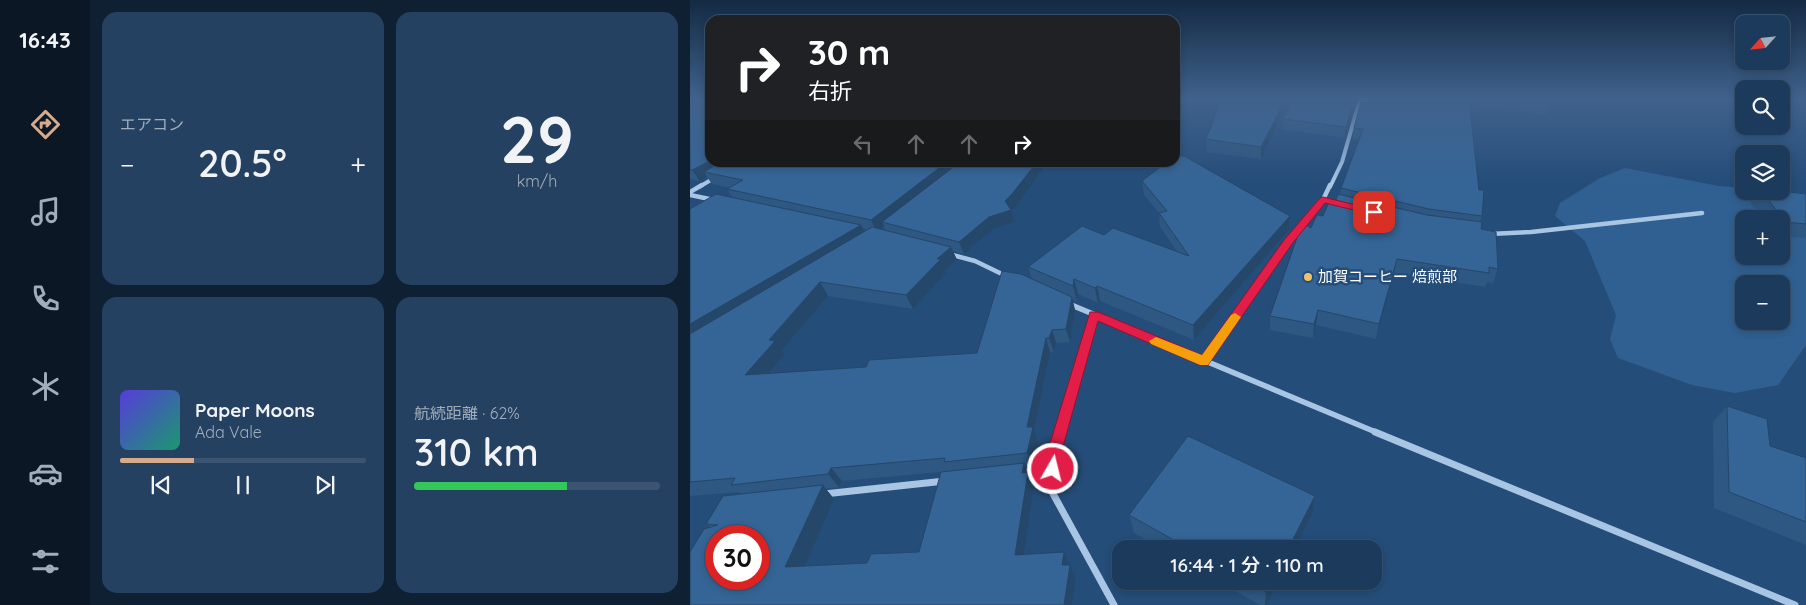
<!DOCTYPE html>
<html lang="ja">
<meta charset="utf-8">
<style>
body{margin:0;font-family:Quicksand,"Noto Sans JP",sans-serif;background:#254161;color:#f1f3f6;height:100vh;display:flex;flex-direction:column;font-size:19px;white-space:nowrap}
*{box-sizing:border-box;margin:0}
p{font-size:16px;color:#a0adbb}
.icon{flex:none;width:28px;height:28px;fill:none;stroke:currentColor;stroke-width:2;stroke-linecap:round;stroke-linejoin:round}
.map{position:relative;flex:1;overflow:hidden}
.side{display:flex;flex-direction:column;gap:12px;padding:12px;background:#0f2032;width:600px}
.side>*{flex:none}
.banner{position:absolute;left:15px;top:15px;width:475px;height:152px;border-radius:15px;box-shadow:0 2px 8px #0003,0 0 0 1px #3a5471;background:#202124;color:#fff;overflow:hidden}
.needle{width:32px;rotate:243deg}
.buttons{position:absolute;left:1045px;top:15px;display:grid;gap:10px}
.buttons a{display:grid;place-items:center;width:55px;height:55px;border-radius:10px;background:#1c3a5b;box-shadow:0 2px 8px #0003,0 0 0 1px #3a5471;font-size:25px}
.speed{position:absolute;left:15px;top:525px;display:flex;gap:10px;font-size:25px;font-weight:700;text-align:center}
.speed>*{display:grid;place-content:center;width:65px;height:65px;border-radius:50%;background:#1c3a5b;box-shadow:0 2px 8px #0003,0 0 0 1px #3a5471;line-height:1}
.speed .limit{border:8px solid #d22;background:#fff;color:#111}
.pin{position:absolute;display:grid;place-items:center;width:42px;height:42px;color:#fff;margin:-21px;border-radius:10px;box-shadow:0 2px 8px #0006}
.me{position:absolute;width:55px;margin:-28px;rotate:8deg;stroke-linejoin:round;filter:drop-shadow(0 0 4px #0008)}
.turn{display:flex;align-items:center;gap:18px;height:105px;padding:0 20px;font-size:22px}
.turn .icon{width:65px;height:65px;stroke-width:2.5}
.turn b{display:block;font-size:35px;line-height:42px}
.lanes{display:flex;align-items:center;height:48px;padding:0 20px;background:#0003;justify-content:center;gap:25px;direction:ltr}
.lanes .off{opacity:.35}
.big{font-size:38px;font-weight:600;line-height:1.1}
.side .widget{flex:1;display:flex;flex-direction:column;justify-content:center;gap:8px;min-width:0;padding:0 18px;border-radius:15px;background:#254161}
.side .dial{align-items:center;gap:0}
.dial b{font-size:65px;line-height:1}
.song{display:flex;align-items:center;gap:15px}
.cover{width:60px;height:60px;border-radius:8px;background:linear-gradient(135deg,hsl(250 70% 55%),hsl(160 70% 35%))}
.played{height:5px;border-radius:2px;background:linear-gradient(90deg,#d6ab8b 30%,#3a5471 30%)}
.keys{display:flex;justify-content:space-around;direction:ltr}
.heat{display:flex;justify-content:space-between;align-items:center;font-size:28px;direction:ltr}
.charge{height:8px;border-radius:4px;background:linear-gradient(90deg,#34c759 62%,#3a5471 0)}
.side .tiles{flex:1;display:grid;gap:12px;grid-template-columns:repeat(2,1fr)}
.trip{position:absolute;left:422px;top:540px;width:270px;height:50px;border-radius:15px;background:#1c3a5b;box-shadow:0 2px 8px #0003,0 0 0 1px #3a5471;font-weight:600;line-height:50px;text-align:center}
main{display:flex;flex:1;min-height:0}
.menu{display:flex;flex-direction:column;width:90px;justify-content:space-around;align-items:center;background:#0b1724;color:#a0adbb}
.menu .icon{width:35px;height:35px}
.menu .current{color:#d6ab8b}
.menu b{font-size:22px;color:#f1f3f6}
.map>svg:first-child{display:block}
</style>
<main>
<nav class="menu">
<b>16:43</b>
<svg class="icon current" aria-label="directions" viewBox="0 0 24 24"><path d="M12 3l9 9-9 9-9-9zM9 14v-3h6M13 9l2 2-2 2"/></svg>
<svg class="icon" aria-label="music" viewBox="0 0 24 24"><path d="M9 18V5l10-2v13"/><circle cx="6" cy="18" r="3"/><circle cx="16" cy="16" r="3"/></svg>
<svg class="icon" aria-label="phone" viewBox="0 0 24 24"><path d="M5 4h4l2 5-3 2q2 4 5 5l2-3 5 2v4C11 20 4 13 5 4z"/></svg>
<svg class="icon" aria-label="climate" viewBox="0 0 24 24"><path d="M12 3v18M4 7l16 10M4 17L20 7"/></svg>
<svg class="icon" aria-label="car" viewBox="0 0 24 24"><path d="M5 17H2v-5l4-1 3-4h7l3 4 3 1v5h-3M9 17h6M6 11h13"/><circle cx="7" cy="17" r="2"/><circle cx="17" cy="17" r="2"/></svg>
<svg class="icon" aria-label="filters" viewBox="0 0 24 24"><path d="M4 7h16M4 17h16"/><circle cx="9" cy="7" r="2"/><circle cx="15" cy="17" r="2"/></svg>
</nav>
<section class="side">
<div class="tiles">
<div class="widget"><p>エアコン</p>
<div class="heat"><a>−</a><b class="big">20.5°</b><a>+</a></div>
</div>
<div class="widget dial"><b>29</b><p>km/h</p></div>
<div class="widget">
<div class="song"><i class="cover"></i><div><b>Paper Moons</b><p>Ada Vale</p></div></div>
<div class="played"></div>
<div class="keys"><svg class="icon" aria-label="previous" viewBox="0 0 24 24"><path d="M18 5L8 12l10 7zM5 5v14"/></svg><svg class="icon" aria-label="pause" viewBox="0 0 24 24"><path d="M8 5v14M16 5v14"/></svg><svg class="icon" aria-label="next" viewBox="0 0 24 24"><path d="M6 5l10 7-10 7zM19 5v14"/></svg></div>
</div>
<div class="widget"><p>航続距離 · 62%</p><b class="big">310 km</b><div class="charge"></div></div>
</div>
</section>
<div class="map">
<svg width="1116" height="605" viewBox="0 0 1116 605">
<rect width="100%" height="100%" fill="#254d79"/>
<path fill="#306091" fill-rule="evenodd" d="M935,168l94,18 25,2v3l62,2v152l-28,40 -43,8 -43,-8 -74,-27 -8,-19 6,-24 -31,-74 -30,-25 5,-13 40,-25zM1054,219h37v37h-37zM1054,284h37v37h-37z"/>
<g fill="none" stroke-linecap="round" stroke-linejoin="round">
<g stroke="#a8c5e4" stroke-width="4">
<polyline points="9,187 26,177"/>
<polyline points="640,187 652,162 670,99"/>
</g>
<g stroke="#a8c5e4" stroke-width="4.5">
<polyline points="0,192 12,185"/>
<polyline points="0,195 24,200"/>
<polyline points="633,200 650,204"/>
<polyline points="800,234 841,232 1012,213"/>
<polyline points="259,254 285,261 316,276"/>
<polyline points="560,296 598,242 633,200 640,185"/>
</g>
<g stroke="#a8c5e4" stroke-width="5.5">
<polyline points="379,304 688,433"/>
<polyline points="514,362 561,295"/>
<polyline points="370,433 404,315"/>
</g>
<g stroke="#a8c5e4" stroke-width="7">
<polyline points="370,432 365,450 361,490 424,605"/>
<polyline points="685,432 1105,605"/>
<polyline points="333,473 363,469"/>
<polyline points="134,494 255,481"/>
</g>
</g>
<g fill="#2e5781" fill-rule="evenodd">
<path d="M0,99l20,63h338l-32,44 -5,4 4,12 -22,7 -29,25 -11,-3 4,9 -12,10 1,3 -33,36 -85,-13 -46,54 3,4 -16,20 97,-7 111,-14 55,-74 -4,-12 76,-32 73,16 -17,-24 -1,-14 -15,-18 -2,-14 148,35 -1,14 -95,110 -94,-39 -2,2 -20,-9 -1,7 -5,-2 3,11 -5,32 -14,1 -2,9h-4l-16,79 4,10 -5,25 -7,1 8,19 -10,69 40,-3 12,26 -4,27h-382l20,-78 -4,-3 34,-30 -1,-2 -49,4v-287l43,-11 -6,-9 3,-1 -18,-4 -5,-7 -7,4 -10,-2zM194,226l2,5 -6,-2zM172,228l6,2 -4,2zM251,472l-22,80 -52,11 -62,3 29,-67 -8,-10 13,-2 3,-6z"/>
<polygon points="532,99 596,99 596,107 571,159 517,152 516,139"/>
<polygon points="666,99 655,138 592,129 593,119"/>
<polygon points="672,99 860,99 861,105 857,115 779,105 792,216 790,222 791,229 808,269 803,283 797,282 795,287 704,273 686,339 626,325 623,338 580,330 580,316 621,228 645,203 650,195 651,188 669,139 663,139 664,128"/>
<polygon points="1068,191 1090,191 1116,194 1116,238 1091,236 1091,219 1073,219 1060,202"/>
<polygon points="1037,406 1080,446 1116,458 1116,545 1024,508 1023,422"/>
<polygon points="622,514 605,549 471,549 444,533 439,515"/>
<polygon points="528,581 589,581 577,605 570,605"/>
</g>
<g fill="#254769">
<polygon points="595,99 596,99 596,107 571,159 571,147"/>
<polygon points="665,99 666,99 655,138 656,127"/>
<polygon points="20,161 20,162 44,162 14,172 17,177 10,181 2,170"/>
<polygon points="257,162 277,162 192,222 194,226 187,232 181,220 245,171"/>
<polygon points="347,162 358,162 326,206 321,210 325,222 303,229 274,254 269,242 315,201"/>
<polygon points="600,216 599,230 504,340 503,325"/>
<polygon points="171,225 177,238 0,345 0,324"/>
<polygon points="261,247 267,260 255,270 256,273 223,309 216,295 247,259"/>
<polygon points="707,259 704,273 686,339 689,324"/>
<polygon points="384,279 388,294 387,301 383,286"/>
<polygon points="130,282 138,296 92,350 95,354 66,389 55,375 79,340"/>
<polygon points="407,286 410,301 408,303 405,288"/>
<polygon points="382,297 385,310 380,342 376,329"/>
<polygon points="628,310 626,325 623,338 624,324"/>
<polygon points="362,330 366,343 364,352 359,338"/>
<polygon points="356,338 360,352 344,431 348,441 343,466 337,453 337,427"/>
<polygon points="334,463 344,486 332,568 325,555 332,473"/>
<polygon points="141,468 152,481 149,487 138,474"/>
<polygon points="133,485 144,499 109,580 95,567"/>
<polygon points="625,496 622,514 605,549 598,549"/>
<polygon points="374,552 380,565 372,565"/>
<polygon points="380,565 386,578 382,605 374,605"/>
<polygon points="581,581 589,581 577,605 575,605 576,592"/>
</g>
<g fill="#356596" stroke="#254769" fill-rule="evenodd">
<polygon points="0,99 20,99 20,161 2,170 0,170"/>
<polygon points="532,99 595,99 571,147 516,139"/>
<polygon points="604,99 665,99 656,127 593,119"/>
<polygon points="672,99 779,99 789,190 794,190 792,216 739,209 651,188 673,129 664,128"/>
<polygon points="810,99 860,99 861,105"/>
<polygon points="485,156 494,156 600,216 503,325 407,286 405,288 384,279 383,286 338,267 392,226 414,235 423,228 499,256 469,213 477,211 452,181 477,162 485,162"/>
<polygon points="31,162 257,162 245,171 181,220 37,189 53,180 14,172"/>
<polygon points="270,162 347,162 322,194 315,201 321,210 299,217 269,242 192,222"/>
<polygon points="1071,191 1090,191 1116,194 1116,224 1096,222"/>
<polygon points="26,194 171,225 0,324 0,209"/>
<polygon points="648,194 737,215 792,222 791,229 806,232 808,269 799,267 799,273 707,259 689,324 628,310 624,324 580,316 612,223 621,228 627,215 633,216 639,202 645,203"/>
<polygon points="182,227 261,247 247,259 251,259 216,295 130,282 79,340 85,341 55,375 176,367 179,360 287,353 312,271 331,274 382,297 376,329 362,330 359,338 356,338 337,427 343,427 337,453 254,462 255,458 141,468 138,474 41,485 45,478 0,482 0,334"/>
<polygon points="1037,406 1077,419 1080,446 1116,458 1116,522 1039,492"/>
<polygon points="498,436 625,496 598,549 500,549 439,515"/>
<path d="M334,463l-2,10 6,-1 -13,83 49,-3 -2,13h8l-6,40h-374v-53l14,-23 14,-4 -12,-1 17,-28 100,-11 -38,82 82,-4 4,-9 48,-2 22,-80zM26,536h43v43h-43z"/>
<polygon points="558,581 581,581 576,592"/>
</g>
<linearGradient id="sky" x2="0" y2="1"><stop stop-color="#142a43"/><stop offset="0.54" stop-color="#40628c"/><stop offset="1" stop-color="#40628c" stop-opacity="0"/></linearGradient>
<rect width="1116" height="183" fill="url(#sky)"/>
<polygon fill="#e11d48" stroke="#92132f" points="633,197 687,210 689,212 684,215 635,203 602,244 518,365 510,365 408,321 372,450 368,474 363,476 358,474 356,469 358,450 400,312 408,312 512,355 594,240 630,198"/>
<polygon fill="#f59e0b" points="545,313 551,317 518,365 510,365 461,344 459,341 466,337 512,355 541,315"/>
<circle fill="#edc26c" stroke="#254d79" stroke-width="2" cx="618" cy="277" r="5"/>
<g text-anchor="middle" stroke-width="5" stroke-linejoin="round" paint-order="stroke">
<g font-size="15" fill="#fff" stroke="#254d79" text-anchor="start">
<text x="628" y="282">加賀コーヒー 焙煎部</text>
</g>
</g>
</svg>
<div class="buttons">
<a><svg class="needle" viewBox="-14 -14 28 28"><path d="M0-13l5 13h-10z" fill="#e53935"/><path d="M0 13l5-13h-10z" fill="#a0adbb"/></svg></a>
<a><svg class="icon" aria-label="search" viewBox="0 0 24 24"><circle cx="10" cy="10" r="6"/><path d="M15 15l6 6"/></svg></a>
<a><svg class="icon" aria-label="layers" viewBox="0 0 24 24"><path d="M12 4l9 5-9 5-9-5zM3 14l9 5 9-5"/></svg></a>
<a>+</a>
<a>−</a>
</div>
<div class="speed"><div class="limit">30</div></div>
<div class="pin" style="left:684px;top:212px;background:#d93025"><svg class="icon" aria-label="arrive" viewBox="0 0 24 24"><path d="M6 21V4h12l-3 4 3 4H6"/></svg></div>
<svg class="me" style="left:363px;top:469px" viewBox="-20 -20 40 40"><circle r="17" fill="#e11d48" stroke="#fff" stroke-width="3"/><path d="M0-11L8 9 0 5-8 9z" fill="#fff"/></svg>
<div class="trip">16:44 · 1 分 · 110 m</div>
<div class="banner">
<div class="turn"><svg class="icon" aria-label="right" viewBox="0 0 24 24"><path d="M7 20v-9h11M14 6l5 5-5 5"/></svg><div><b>30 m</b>右折</div></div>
<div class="lanes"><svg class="icon off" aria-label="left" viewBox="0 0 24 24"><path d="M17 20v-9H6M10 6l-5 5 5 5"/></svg><svg class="icon off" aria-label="ahead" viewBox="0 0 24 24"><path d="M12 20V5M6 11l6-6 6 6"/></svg><svg class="icon off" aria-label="ahead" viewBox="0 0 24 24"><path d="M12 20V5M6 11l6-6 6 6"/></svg><svg class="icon" aria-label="right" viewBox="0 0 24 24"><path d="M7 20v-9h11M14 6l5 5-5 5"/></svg></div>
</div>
</div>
</main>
